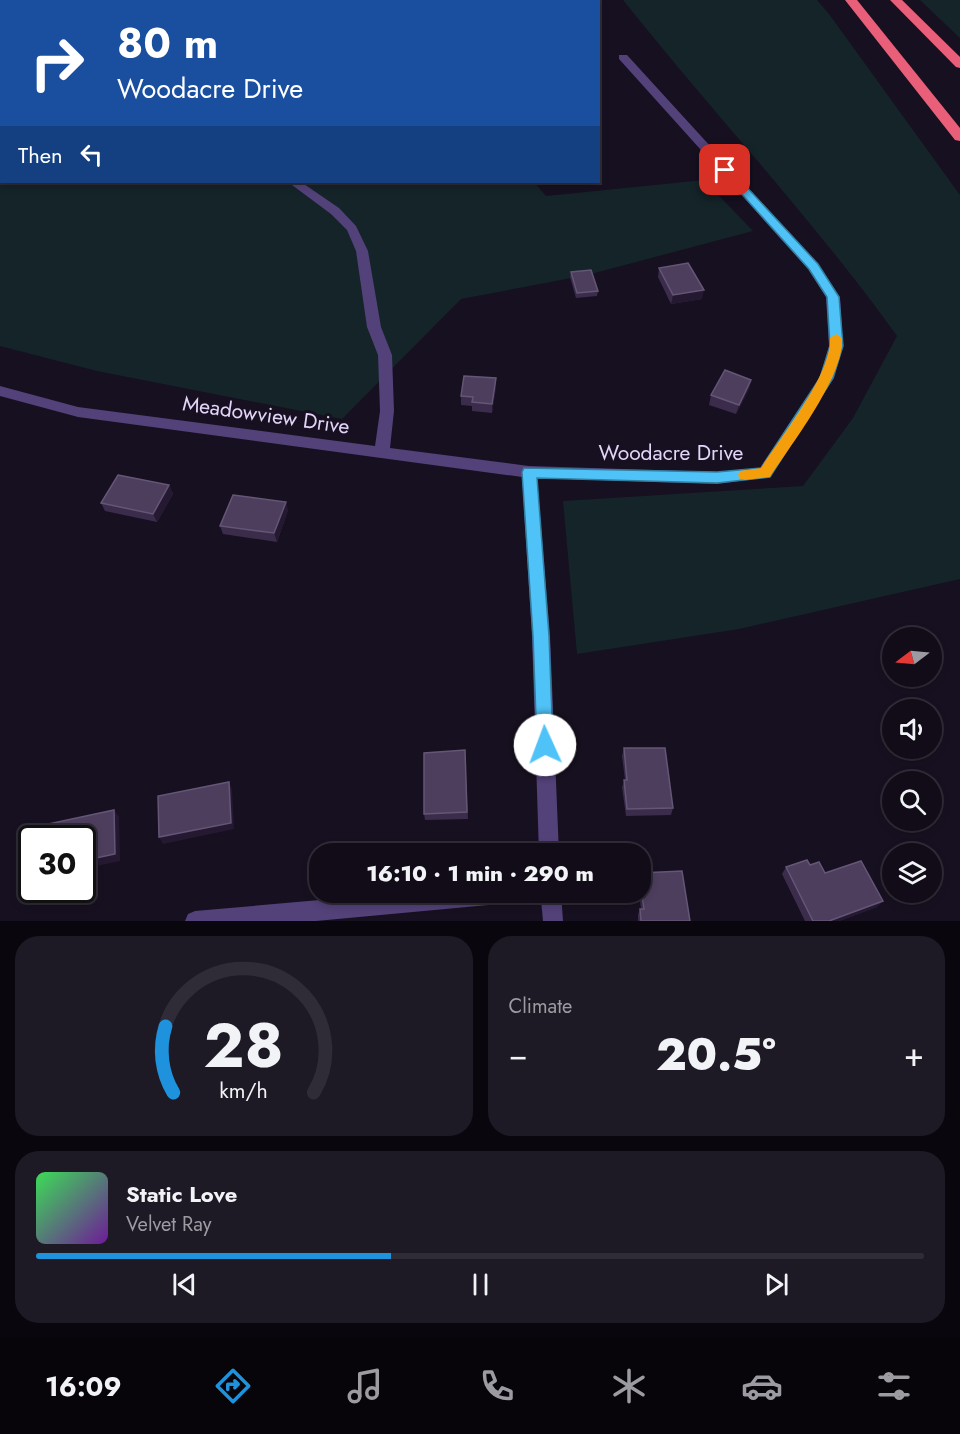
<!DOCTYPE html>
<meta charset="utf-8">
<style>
body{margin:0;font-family:Jost,sans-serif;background:#1e1a25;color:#f1f3f6;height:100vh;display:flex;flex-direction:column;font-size:22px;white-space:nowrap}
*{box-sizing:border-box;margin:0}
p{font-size:20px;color:#9c9ba2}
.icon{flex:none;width:33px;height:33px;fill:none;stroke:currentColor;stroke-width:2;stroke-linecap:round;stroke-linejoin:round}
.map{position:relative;height:921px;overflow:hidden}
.sheet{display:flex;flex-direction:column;gap:15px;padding:15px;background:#09070d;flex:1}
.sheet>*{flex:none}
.guide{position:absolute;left:0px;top:0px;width:600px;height:183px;box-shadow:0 3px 9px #0003,0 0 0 2px #302c37;background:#1a4fa0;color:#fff;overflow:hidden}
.needle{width:39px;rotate:254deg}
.buttons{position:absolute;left:882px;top:627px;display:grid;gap:12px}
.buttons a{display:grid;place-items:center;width:60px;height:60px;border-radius:50%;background:#110c18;box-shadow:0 3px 9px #0003,0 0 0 2px #302c37;font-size:30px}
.speed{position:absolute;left:18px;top:825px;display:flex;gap:12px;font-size:30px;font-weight:700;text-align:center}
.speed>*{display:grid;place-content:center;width:78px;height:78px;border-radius:50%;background:#110c18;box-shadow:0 3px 9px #0003,0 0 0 2px #302c37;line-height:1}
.speed .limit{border:3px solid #111;border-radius:9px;background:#fff;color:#111}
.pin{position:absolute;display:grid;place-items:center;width:51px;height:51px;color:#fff;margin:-26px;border-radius:12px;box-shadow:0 3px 9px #0006}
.me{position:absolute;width:66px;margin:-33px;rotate:358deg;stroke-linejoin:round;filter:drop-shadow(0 0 4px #0008)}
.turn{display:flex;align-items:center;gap:21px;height:126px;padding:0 18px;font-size:27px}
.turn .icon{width:78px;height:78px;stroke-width:2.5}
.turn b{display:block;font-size:42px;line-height:51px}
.then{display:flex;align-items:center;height:57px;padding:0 18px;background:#0003;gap:12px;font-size:22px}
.big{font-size:45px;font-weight:800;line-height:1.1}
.sheet .widget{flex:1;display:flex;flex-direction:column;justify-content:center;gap:9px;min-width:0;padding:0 21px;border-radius:24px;background:#1e1a25}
.sheet .dial{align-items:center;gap:0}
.dial svg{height:156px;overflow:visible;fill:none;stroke:#302c37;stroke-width:7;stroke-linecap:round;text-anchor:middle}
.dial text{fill:#f1f3f6;stroke:none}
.song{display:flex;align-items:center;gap:18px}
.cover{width:72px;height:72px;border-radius:9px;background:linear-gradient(135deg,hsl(130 70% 55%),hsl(280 70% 35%))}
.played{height:6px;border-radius:3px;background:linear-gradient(90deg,#1e92dc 40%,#302c37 40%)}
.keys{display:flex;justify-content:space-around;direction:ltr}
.heat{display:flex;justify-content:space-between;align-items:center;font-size:33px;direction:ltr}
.sheet .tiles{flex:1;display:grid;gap:15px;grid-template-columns:1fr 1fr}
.widget:last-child{grid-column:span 2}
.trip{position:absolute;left:309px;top:843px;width:342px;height:60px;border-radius:24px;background:#110c18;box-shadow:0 3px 9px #0003,0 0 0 2px #302c37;font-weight:800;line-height:60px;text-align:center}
.tab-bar{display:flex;height:96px;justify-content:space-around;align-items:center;background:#07050a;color:#9c9ba2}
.tab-bar .icon{width:42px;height:42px}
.tab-bar .current{color:#1e92dc}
.tab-bar b{font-size:27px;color:#f1f3f6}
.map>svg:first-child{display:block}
</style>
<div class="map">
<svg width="960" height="921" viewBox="0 0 960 921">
<rect width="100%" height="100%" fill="#171020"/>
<g fill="#142429">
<path d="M623,0h194l12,14 131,181v384l-221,50 -162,25 -14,-153 240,-15 50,-68 44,-82c-84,-117 -184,-223 -274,-336z"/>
<polygon points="920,0 960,0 960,38"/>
<polygon points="0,146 2,182 534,182 546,196 704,180 753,231 587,275 461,299 342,419 97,371 0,346"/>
</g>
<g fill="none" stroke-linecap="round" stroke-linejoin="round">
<g fill="#534179" fill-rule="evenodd">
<polygon points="0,0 7,0 2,2 0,7"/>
<polygon points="262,0 277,0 261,2"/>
<rect x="299" y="0" width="10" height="2"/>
<polygon points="0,12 2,12 2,19 0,18"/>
<rect x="0" y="45" width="2" height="6"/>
<polygon points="619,55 627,55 817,263 840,297 843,346 834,378 770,477 717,484 537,478 550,636 559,854 539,854 532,636 522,477 78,417 0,396 0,386 78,407 375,446 380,411 378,355 367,327 356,251 347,230 331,214 288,182 301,182 339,208 356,226 368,251 381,327 392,355 394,411 390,448 529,466 717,472 760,468 820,377 829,346 826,297 808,269 619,59"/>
<polygon points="411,892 561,892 563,921 543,921 541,900 316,921 185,921 188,914 195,911"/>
</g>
<g fill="#e95f7a" fill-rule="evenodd">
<polygon points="845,0 857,0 960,128 960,141 955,140"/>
<polygon points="890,0 902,0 960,57 960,68 956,67"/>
</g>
</g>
<g fill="#3b2c4b">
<polygon points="659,268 702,299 671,304 658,277"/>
<polygon points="571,272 598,291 597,296 576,298 570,277"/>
<polygon points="496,378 496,387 492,413 472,411 472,406 461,405 461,396"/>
<polygon points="751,380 749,389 736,414 709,405 711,395"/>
<polygon points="169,485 173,494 157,522 105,511 101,503"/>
<polygon points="288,510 277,542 223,534 220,526"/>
<polygon points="624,748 673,808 671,815 626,816 622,787 625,780 622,756"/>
<polygon points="465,750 468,819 425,820 424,814"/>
<polygon points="810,865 825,873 877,907 839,921 805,921 782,874 786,867"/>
<polygon points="640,873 690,921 638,921 638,915 640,909 641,909 639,892 640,892"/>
</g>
<g fill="#251932">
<polygon points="227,0 238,0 237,2 225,2"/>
<polygon points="2,112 2,129 0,130 0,113"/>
<polygon points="704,290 702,299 671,304 673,295"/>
<polygon points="496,378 496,387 492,413 492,404"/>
<polygon points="751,380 749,389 736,414 739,405"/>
<polygon points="169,485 173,494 157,522 153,514"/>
<polygon points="286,502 288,510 277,542 274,533"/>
<polygon points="229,782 232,789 234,829 163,844 159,837"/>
<polygon points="114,810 119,817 120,861 82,869 82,861"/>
<polygon points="883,901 877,907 839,921 829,921"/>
</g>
<g fill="#4d3e5e" stroke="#645676" stroke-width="1.5">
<polygon points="50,0 227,0 225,2 48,1"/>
<polygon points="348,0 392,0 392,2 347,2"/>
<polygon points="0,84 2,84 2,112 0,113"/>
<polygon points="688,263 704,290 673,295 659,268"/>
<polygon points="591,270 598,291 577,293 571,272"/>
<polygon points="725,370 751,380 739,405 711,395"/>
<polygon points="464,376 496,378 492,404 472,402 473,397 461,396"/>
<polygon points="118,475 169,485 153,514 101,503"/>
<polygon points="233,495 286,502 274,533 220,526"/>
<polygon points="624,748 665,748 673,808 627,809 624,780 627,780"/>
<polygon points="465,750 467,812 424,814 424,753"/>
<polygon points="229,782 231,823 159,837 158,796"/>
<polygon points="114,810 115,854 82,861 82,838 47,838 48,824"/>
<polygon points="807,860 810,865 819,862 825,873 861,861 883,901 829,921 813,921 786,867"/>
<polygon points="682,871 690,921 641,921 640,909 644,909 640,881 640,873"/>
</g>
<polygon fill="#4fc3f7" stroke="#337fa1" stroke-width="1.5" points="725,167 729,168 818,264 839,297 843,346 833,378 770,477 717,483 537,478 549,636 553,745 551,750 545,753 539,750 537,745 533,636 522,472 524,468 717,472 761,468 820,378 830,346 827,297 809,269 722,172 722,168"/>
<path fill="#f59e0b" d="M836,334l6,4c3,37 -51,107 -72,139l-25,3 -5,-1 -2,-4 2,-4 21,-3c20,-31 71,-94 69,-130z"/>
<g text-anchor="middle" stroke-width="6" stroke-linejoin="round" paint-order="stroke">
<g font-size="21" fill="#e3d5f9" stroke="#171020">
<text transform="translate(266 415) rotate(8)" y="7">Meadowview Drive</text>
<text x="671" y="460">Woodacre Drive</text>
</g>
</g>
</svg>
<div class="buttons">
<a><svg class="needle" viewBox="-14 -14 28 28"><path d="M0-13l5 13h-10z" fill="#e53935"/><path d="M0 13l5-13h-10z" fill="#9c9ba2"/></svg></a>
<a><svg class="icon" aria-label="sound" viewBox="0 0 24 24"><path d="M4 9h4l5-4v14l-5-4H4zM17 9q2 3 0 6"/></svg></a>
<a><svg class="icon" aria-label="search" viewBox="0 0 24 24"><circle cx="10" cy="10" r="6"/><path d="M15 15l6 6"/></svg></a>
<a><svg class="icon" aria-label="layers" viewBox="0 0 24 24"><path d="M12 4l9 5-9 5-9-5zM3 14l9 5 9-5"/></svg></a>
</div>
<div class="speed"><div class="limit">30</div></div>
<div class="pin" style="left:725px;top:170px;background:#d93025"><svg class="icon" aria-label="arrive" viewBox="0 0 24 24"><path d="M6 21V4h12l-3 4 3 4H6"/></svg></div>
<svg class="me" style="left:545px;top:745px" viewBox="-20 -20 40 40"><circle r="19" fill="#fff"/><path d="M0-13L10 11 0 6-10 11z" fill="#4fc3f7"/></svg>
<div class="trip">16:10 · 1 min · 290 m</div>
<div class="guide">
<div class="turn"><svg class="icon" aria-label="right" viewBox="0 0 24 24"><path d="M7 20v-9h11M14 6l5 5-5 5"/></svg><div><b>80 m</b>Woodacre Drive</div></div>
<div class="then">Then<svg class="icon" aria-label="left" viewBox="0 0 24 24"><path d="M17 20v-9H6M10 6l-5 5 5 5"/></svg></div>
</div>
</div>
<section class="sheet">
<div class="tiles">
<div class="widget dial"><svg viewBox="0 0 100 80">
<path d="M14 69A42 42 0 1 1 86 69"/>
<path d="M14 69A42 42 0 0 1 10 35" stroke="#1e92dc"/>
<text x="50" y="56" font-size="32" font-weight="700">28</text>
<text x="50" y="72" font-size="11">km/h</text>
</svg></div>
<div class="widget"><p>Climate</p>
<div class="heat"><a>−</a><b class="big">20.5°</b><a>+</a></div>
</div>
<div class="widget">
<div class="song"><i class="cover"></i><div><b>Static Love</b><p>Velvet Ray</p></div></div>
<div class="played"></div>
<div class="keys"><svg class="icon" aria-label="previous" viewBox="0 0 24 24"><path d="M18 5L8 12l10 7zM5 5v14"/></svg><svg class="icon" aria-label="pause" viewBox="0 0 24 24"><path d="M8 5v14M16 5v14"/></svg><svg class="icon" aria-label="next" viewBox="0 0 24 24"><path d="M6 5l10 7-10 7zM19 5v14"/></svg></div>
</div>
</div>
</section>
<nav class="tab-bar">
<b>16:09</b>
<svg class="icon current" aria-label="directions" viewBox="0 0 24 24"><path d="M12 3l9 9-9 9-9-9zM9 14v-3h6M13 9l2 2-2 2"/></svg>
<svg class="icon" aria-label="music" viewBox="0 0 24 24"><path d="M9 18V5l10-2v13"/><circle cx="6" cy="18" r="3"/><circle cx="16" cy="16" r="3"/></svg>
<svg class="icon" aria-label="phone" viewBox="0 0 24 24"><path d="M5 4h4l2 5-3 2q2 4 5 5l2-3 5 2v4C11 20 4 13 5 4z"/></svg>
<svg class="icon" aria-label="climate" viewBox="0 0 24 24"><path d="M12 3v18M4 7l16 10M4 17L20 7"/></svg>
<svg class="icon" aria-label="car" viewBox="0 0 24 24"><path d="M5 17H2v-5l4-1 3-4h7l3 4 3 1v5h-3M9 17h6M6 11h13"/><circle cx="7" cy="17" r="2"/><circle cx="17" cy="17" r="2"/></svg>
<svg class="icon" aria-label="filters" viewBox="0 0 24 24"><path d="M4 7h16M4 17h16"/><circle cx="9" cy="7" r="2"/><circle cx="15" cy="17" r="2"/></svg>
</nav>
